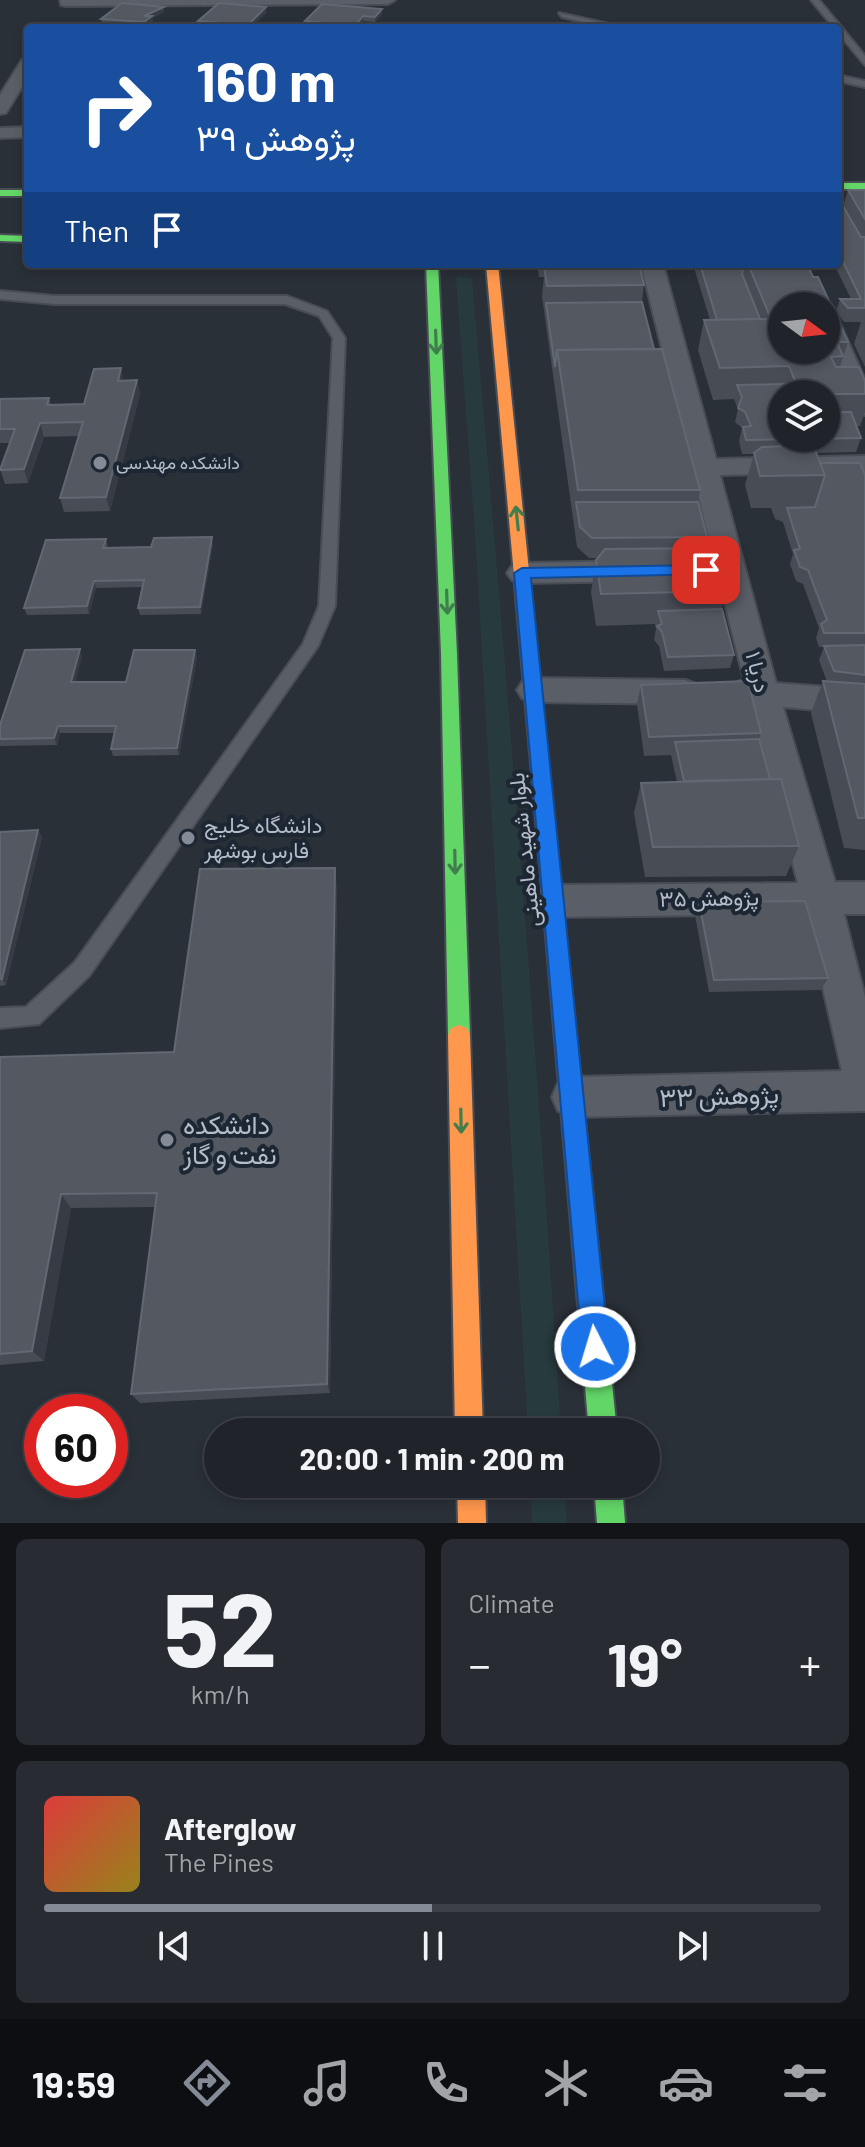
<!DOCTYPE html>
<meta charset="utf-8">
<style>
body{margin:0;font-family:Barlow,Vazirmatn,sans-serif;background:#282c32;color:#f1f3f6;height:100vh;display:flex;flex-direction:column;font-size:30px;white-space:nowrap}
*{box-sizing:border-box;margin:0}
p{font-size:26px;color:#a2a4a8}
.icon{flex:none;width:44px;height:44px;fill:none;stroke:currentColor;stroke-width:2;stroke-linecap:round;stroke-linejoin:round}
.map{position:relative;height:1523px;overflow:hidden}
.side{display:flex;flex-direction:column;gap:16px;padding:16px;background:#121417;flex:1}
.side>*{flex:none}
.guide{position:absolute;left:24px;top:24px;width:818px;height:244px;border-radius:8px;box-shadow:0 4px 12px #0003,0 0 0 2px #3d4147;background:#1a4fa0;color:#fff;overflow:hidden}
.needle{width:52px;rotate:105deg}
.tools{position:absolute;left:768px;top:292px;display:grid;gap:16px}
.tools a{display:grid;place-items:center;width:72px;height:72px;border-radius:50%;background:#20242a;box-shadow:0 4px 12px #0003,0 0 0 2px #3d4147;font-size:40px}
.speed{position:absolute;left:24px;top:1394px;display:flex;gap:16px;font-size:40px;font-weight:700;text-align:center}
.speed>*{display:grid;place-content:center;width:104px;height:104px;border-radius:50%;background:#20242a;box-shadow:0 4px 12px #0003,0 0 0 2px #3d4147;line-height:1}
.speed .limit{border:12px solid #d22;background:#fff;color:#111}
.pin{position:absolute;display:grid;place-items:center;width:68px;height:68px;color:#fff;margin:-34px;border-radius:16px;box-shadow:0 4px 12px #0006}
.me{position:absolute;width:88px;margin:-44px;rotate:355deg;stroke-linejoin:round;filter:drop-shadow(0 0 6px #0008)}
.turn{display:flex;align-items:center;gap:28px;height:168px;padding:0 40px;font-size:36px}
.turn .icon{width:104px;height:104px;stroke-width:2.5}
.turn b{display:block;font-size:56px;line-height:68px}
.then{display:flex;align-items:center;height:76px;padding:0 40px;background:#0003;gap:16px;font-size:30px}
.big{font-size:60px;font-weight:700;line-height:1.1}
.side .tile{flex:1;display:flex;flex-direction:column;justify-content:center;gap:12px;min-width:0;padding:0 28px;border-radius:12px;background:#282c32}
.side .dial{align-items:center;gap:0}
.dial b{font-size:104px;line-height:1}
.song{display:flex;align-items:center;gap:24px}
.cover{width:96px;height:96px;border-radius:12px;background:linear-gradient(135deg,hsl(0 70% 55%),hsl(50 70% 35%))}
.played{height:8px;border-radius:4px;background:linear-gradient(90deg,#848b96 50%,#3d4147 50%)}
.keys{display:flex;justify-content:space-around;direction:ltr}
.heat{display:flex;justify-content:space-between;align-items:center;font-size:44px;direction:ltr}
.side .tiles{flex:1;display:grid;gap:16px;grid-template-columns:1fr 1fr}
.tile:last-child{grid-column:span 2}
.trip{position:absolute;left:204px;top:1418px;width:456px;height:80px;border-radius:40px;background:#20242a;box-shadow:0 4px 12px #0003,0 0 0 2px #3d4147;font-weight:700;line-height:80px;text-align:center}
.tabs{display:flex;height:128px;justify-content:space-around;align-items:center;background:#0d0e11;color:#a2a4a8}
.tabs .icon{width:56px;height:56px}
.tabs .on{color:#848b96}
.tabs b{font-size:36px;color:#f1f3f6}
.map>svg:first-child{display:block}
</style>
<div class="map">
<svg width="865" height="1523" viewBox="0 0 865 1523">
<rect width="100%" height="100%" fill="#2a3038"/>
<g fill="#273a3e">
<path d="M459,276l13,3c34,384 65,768 89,1153h-33l-53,-898 -19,-255z"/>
<polygon points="530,1484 564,1484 567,1523 532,1523"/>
</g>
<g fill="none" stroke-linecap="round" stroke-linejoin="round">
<defs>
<g id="lane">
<polygon points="811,0 819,0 865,56 865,65 838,33 838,28 834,28"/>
<polygon points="559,13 618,26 622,28 608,28 562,17"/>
<polygon points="838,75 865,81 865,87 838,81"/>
<polygon points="0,291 55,296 287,296 327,311 345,338 335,606 318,646 89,976 39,1024 0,1028 0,1008 26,1007 75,962 303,644 319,606 333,338 319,316 285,304 55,304 0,299"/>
</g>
<g id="street">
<polygon points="60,0 395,0 388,4 66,6 61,5"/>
<polygon points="28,58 28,77 6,113 0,114 0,95 22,60"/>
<polygon points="28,127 28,137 0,138 0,128"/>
<polygon points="641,264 663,264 716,459 865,456 865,472 720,475 776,683 865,690 865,714 783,707 835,882 865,882 865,914 844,914 865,997 865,1111 573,1117 558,1111 552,1097 558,1083 573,1077 842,1071 806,914 554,917 541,912 535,901 541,890 554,885 798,883 750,704 731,700 726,692 731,684 744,680"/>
<polygon points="826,310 834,312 837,317 865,380 865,415 856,413 853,408 826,344"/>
<polygon points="642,561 652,564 657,571 652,578 642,581 522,583 512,580 507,573 512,566 522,563"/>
<polygon points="533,678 685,680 696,684 701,692 696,700 685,704 533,702 522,698 517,690 522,682"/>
</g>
<g id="fast">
<rect x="838" y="183" width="27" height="6"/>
<rect x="0" y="190" width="28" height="6"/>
<polygon points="0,235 28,236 28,242 0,241"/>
<polygon points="426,264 438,264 457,654 470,1035 467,1042 459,1045 451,1042 448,1035 441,654"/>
<polygon points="544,802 551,804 553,809 617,1432 589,1432 535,809 537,804"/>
<polygon points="594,1484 622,1484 625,1523 597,1523"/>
</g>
<g id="slow">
<polygon points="486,264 498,264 553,809 551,814 537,814 535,809"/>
<polygon points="459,1025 467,1028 470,1035 483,1432 455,1432 448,1035 451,1028"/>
<polygon points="457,1484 485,1484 486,1523 458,1523"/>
</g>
</defs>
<use href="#lane" stroke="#484c55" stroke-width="4"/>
<use href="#street" stroke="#484c55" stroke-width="4"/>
<use href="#fast" stroke="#484c55" stroke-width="4"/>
<use href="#slow" stroke="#484c55" stroke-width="4"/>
<use href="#lane" fill="#5a5e66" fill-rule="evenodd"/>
<use href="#street" fill="#5a5e66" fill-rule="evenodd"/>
<use href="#fast" fill="#63d668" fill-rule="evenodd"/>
<use href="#slow" fill="#ff974d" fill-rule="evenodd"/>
</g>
<g fill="#474c55" fill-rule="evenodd">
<polygon points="382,9 382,14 375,22 363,21 358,28 305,27 305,21"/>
<polygon points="164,12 152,18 153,22 145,28 102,24 101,19"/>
<polygon points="266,13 250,28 221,28 199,26 198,21"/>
<polygon points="848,190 865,190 865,367 854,344 861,322 844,322 836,312 840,299 851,299 834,264 838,264 838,206 843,206"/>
<polygon points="537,264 639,264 644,285 642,302 654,349 700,490 698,502 707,537 704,548 727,591 722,609 734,655 730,668 664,671 659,646 654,640 656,629 655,624 596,626 591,592 596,560 598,558 589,558 577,547 542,296 544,277 539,277"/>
<path d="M697,264h98l53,78 -8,25 25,14v31l-5,14h-4l5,12 -5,14 -40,1 4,10 45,12v375l-21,-2 -33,-135 12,-32 4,1 -8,-22 5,-13h-5l-3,-9 3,-10 -16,-44 -7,-3 -6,-17 3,-10 -10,-32 -8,-3 -4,-11h-20l-6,-23 9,-31h-12l-3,-13 3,-13 -7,-6 3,-13 -4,-10 -21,1 -15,-50 6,-30h6l-15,-49zM782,394h44v44h-44z"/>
<polygon points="137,380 140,394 110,511 64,512 60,498 78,436 44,437 28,483 5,484 0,469 10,443 0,443 0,399 49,398 51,405 84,404 124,381"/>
<polygon points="106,539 108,548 213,544 201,614 140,615 138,608 143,587 96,588 89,614 27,615 24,608"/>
<polygon points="82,656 75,682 126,682 197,657 179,755 113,756 111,749 114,733 60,733 57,745 0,746 0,739"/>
<polygon points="641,685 761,733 759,739 770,779 799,846 786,876 645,877 634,813 641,783 677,782 671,755 644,756 637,704"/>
<polygon points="38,830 42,837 6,985 0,986 0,832"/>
<polygon points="337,886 330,1393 140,1403 131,1394 155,1207 71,1208 44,1361 0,1365 0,1057 174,1052"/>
<polygon points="699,902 828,978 821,990 709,992 695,915"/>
</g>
<g fill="#373c44">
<polygon points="164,7 164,12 152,18 153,22 145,28 144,16"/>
<polygon points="266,7 266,13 250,28 248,28 248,25"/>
<polygon points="382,9 382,14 375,22 375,17"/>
<polygon points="363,16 363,21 358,28 355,28"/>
<polygon points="121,368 124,382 118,381"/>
<polygon points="137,380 140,394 110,511 106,497"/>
<polygon points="40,423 44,437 28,483 24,469"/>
<polygon points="212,537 213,544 201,614 200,607"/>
<polygon points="94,581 96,588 89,614 87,606"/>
<polygon points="80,649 82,656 74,689 71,682"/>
<polygon points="195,650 197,657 179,755 177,748"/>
<polygon points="58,726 60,733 57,745 54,738"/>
<polygon points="38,830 42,837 6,985 2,979"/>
<polygon points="335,868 337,886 330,1393 327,1384"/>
<polygon points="61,1194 71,1208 44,1361 32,1351"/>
</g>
<g fill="#535861" stroke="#626872" stroke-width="2" fill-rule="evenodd">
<polygon points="122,3 164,7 144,16 152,16 144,22 101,19"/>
<polygon points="219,3 266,7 248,25 198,21"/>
<polygon points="322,4 382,9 375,17 363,16 355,26 305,21"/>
<polygon points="848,190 865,190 865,219"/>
<polygon points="838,206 843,206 861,237 865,237 865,308 848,308 840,299 861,299 838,251"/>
<polygon points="570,264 639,264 644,285 547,286 544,266 570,266"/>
<polygon points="700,264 744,264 742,274 760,319 717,320"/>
<path d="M748,264h47l2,4h12l4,9h5l30,65h-11l6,14 -12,1 5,10h23l6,14v13h-65l-11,-28 -69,2 -16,-48 67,-1zM782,306h44v44h-44z"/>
<polygon points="642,302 654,349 557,350 555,367 546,303"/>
<polygon points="662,349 700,490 578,490 557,350"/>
<polygon points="121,368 118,381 137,380 106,497 60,498 83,422 40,423 24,469 0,470 15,429 0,429 0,399 49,398 47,405 84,404 94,369"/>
<polygon points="785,384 789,394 782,394 782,438 826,438 826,412 851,412 861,438 746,440 743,427 751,426 745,412 738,408 742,397 737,385"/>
<polygon points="813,445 825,475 760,476 754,453 762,447"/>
<polygon points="820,463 860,463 865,475 865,633 824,633 821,624 827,620 817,594 808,570 800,567 794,550 800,549 787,508 815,507 825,475"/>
<polygon points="576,502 698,502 707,537 592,538 580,527"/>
<polygon points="212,537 200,607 138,608 144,580 94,581 87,606 24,608 46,540 106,539 103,548 151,547 154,538"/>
<polygon points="716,548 727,591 601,594 596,560 605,549"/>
<polygon points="722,609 734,655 668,657 662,632 657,626 662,624 658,611"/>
<polygon points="865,645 865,675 834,671 824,646"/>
<polygon points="80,649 71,682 126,682 134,650 195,650 177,748 111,749 116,726 58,726 54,738 0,739 0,725 25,650"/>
<polygon points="748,681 761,733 649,737 641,685"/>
<polygon points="823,681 865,684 865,818 858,818"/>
<polygon points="759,739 770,779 684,781 675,742"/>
<polygon points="781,779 799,846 653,847 641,783"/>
<polygon points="38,830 2,979 0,979 0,832"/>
<polygon points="335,868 327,1384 131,1394 157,1193 61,1194 32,1351 0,1354 0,1057 174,1052 200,869"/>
<polygon points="805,901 828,978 714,980 699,902"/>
</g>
<defs><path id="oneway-shaft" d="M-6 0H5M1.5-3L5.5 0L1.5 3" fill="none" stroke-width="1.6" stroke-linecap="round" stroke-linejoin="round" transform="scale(2)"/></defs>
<g stroke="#407e4e">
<use href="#oneway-shaft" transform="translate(436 342) rotate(88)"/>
<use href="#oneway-shaft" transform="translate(517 518) rotate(-96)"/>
<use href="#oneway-shaft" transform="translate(447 602) rotate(88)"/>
<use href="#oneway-shaft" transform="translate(455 862) rotate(89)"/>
<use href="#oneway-shaft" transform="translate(461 1121) rotate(89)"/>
</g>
<polygon fill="#1a73e8" stroke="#114b97" stroke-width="2" points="706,565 711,567 711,574 531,578 609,1347 605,1356 595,1360 586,1356 582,1347 514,573 522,568"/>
<g fill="#848b96" stroke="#1d2633" stroke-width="3">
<circle cx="100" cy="463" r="8"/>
<circle cx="188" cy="838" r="8"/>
<circle cx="167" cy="1140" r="8"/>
</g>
<g text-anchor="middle" stroke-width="8" stroke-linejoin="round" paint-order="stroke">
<g font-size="18" fill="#b4bcc9" stroke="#1d2633" text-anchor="start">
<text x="116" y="469">دانشکده مهندسی</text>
</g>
<g font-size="22" fill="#b4bcc9" stroke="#1d2633">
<text transform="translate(758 672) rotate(76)" y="8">دریا ۱</text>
<text transform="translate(524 850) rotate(-96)" y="8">بلوار شهید ماهینی</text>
<text transform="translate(709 898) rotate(-1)" y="8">پژوهش ۳۵</text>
</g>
<g font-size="22" fill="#b4bcc9" stroke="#1d2633" text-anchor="start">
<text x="204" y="833">دانشگاه خلیج<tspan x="204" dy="25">فارس بوشهر</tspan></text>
</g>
<g font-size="26" fill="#b4bcc9" stroke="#1d2633">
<text transform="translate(719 1096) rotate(-2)" y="9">پژوهش ۳۳</text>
</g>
<g font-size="26" fill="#b4bcc9" stroke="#1d2633" text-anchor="start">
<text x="183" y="1134">دانشکده<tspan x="183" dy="30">نفت و گاز</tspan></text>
</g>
</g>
</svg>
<div class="tools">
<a><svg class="needle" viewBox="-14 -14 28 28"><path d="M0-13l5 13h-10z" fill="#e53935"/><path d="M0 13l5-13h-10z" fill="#a2a4a8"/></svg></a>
<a><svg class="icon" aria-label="layers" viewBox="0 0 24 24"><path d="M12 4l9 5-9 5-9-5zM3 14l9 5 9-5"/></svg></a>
</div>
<div class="speed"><div class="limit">60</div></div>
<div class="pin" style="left:706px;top:570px;background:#d93025"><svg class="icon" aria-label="arrive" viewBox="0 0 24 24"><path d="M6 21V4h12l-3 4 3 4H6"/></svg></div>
<svg class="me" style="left:595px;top:1347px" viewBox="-20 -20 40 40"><circle r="17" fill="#1a73e8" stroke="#fff" stroke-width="3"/><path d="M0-11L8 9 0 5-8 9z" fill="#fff"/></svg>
<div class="trip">20:00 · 1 min · 200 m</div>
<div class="guide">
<div class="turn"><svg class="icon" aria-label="right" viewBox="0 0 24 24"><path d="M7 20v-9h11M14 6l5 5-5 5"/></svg><div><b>160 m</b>پژوهش ۳۹</div></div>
<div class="then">Then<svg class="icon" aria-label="arrive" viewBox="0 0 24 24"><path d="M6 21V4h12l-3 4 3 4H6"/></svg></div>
</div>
</div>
<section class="side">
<div class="tiles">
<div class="tile dial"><b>52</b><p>km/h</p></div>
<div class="tile"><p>Climate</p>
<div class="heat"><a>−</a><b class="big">19°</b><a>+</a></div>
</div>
<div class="tile">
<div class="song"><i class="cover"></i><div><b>Afterglow</b><p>The Pines</p></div></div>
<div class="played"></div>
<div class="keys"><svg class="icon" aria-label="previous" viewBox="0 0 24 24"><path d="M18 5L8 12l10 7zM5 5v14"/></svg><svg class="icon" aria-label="pause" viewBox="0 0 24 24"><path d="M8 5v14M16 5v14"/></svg><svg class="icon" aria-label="next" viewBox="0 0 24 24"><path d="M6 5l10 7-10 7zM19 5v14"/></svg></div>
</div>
</div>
</section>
<nav class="tabs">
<b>19:59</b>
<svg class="icon on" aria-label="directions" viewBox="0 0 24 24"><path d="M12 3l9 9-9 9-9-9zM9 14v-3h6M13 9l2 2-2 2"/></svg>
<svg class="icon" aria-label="music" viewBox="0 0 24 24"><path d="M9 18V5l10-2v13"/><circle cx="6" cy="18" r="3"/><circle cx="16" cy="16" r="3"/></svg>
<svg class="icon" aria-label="phone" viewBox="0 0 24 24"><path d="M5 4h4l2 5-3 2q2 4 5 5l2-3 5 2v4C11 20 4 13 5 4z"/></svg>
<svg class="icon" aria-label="climate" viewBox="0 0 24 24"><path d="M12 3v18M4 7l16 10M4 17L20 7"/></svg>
<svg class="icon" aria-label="car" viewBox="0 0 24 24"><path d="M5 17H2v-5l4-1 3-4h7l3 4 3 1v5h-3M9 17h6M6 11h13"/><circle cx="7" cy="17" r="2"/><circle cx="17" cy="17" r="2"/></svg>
<svg class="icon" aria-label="filters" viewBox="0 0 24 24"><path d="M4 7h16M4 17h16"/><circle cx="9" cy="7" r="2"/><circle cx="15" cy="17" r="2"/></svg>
</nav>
